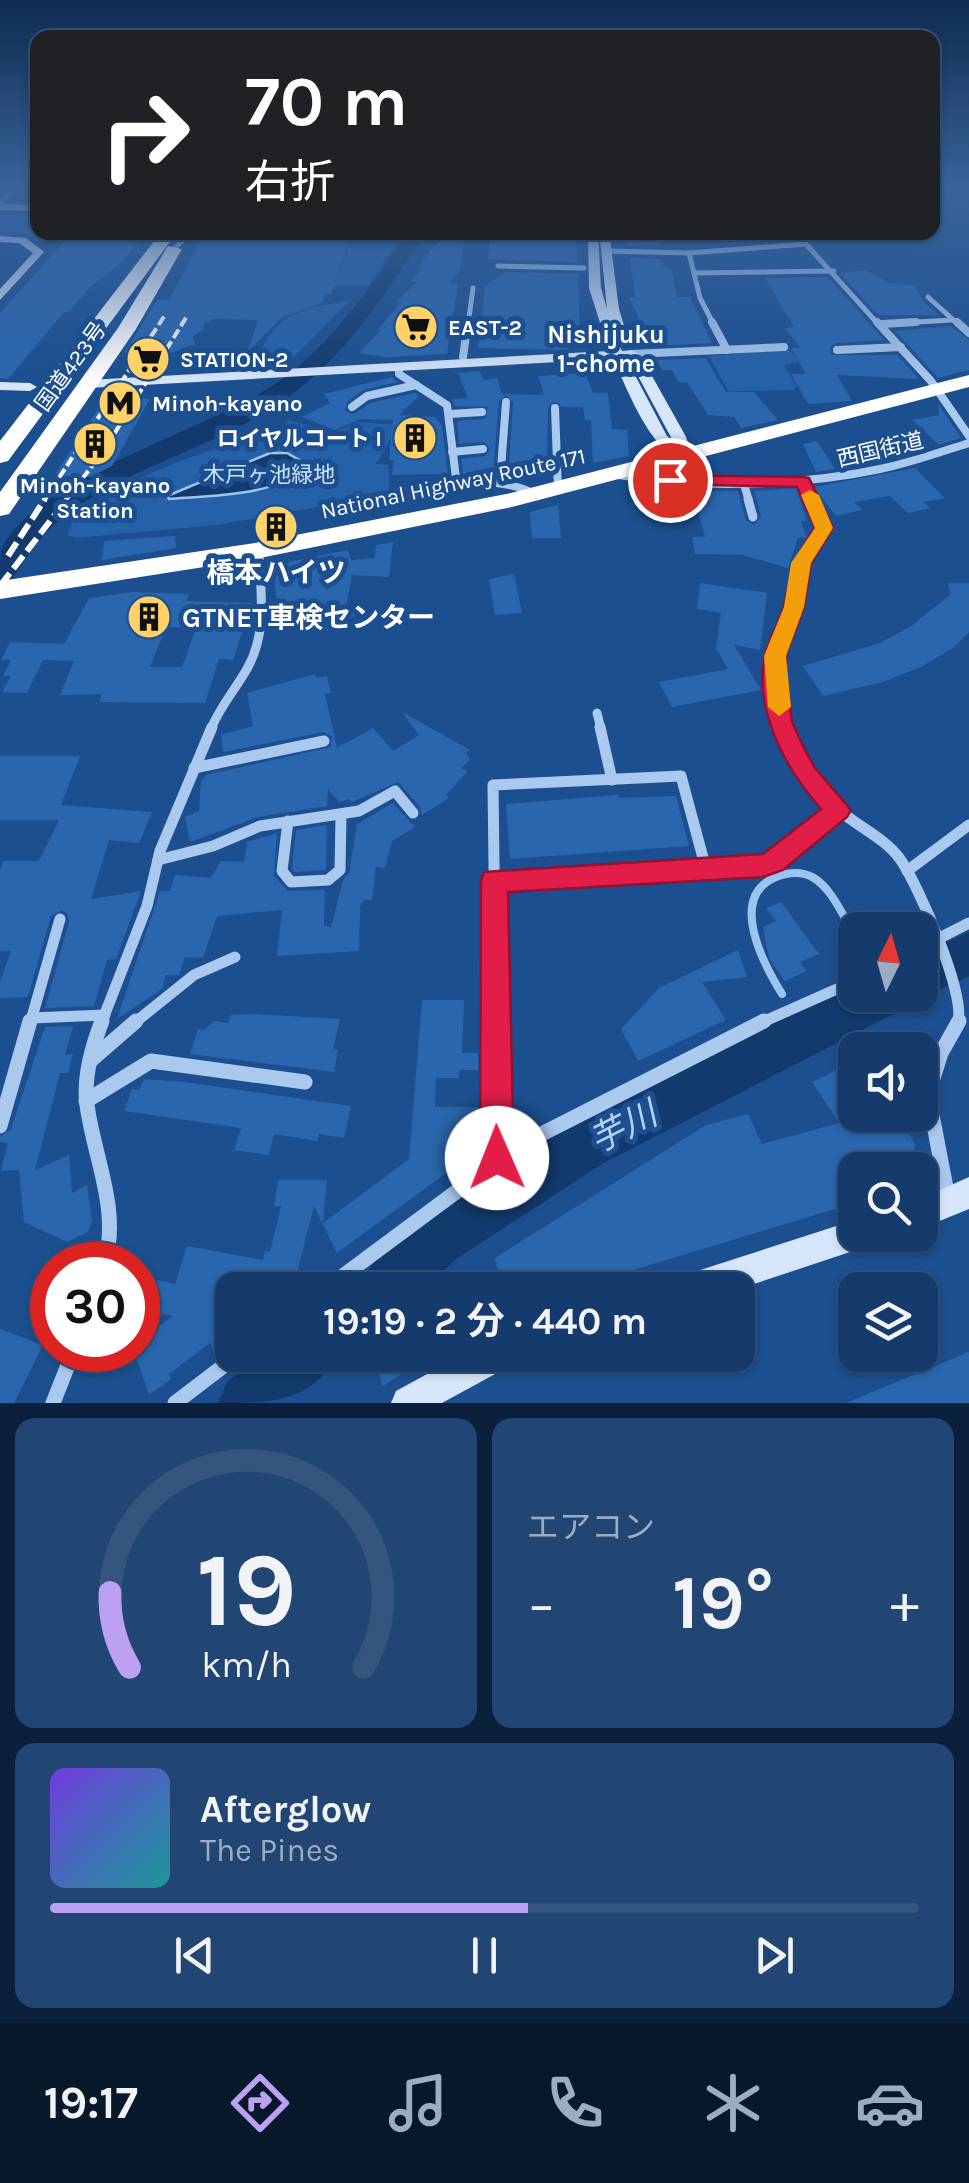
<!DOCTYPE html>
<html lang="ja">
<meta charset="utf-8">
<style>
body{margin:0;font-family:Karla,"Noto Sans JP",sans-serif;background:#214673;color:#f1f3f6;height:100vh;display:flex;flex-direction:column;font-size:38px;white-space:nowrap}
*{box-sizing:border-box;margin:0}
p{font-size:32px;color:#9dadc1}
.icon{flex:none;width:55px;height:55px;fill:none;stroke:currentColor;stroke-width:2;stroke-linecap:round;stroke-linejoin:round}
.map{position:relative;height:1403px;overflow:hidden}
.sheet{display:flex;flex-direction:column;gap:15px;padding:15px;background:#0b203b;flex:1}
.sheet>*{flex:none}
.banner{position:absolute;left:30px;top:30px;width:910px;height:210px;border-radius:20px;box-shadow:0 2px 8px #0004,0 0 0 2px #33557e;background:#202124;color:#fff;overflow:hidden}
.needle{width:65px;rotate:5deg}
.tools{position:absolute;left:838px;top:912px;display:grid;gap:20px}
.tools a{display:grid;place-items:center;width:100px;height:100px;border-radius:20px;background:#143b6b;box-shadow:0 2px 8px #0004,0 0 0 2px #33557e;font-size:50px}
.speed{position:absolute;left:30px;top:1242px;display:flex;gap:20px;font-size:50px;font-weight:700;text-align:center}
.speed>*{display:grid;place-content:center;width:130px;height:130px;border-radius:50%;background:#143b6b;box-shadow:0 2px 8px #0004,0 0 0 2px #33557e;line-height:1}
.speed .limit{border:15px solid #d22;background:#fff;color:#111}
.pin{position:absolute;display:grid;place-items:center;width:85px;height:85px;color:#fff;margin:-42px;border:5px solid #fff;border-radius:50%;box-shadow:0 2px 10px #0007}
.me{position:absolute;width:110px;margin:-55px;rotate:359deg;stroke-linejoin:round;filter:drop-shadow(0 0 8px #0008)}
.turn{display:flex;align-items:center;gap:35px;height:210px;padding:0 50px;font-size:45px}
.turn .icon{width:130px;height:130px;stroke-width:2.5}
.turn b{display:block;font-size:70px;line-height:85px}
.big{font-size:75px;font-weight:700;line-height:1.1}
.sheet .tile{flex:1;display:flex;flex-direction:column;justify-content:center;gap:15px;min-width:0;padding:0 35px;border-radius:20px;background:#214673}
.sheet .dial{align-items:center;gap:0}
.dial svg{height:260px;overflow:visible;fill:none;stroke:#33557e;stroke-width:7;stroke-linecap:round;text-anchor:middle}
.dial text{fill:#f1f3f6;stroke:none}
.song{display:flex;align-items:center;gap:30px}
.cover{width:120px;height:120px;border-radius:15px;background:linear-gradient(135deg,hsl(260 70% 55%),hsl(180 70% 35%))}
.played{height:10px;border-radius:5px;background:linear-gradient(90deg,#bca0f2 55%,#33557e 55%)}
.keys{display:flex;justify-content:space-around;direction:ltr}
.heat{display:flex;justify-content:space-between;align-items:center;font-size:55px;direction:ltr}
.sheet .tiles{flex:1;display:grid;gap:15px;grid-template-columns:1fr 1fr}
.tile:last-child{grid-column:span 2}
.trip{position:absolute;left:215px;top:1272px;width:540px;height:100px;border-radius:20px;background:#143b6b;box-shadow:0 2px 8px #0004,0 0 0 2px #33557e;font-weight:700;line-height:100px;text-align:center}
.menu{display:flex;height:160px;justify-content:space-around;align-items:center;background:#08182b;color:#9dadc1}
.menu .icon{width:70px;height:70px}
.menu .on{color:#bca0f2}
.menu b{font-size:45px;color:#f1f3f6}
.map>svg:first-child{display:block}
</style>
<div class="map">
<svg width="969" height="1403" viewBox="0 0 969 1403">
<rect width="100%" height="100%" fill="#1b4f8f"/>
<g fill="#2461a8">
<polygon points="354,233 402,233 368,286 334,286"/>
<path d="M349,301l-63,64 -41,3 7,-2c26,-51 40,-57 97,-65z"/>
<polygon points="789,350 798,361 784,365 797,387 793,390 728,391 709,356"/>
<path d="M288,420l47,12 22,-10 42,3 -23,39 13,1v29l-171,31 -142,13 -9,-3c4,-7 4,-14 10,-20 36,-33 159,-78 208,-84z"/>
</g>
<path fill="#123a6d" stroke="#9cc4f0" stroke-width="2.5" d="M270,453h17l19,11c-18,32 -103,32 -137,35l-2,-3z"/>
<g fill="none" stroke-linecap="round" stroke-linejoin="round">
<g stroke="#9cc4f0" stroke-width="8">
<polyline points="924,967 932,970"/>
<path d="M782,994c-18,-29 -55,-97 -6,-117 13,-5 26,-6 38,1 19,12 29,39 41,57"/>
<polyline points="798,1020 800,1024"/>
</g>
<polyline stroke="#9cc4f0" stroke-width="10" points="799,1021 807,1035"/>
<g fill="#123a6d" fill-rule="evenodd">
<path d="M408,232h18c-41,62 -81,126 -143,169 -71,49 -161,66 -228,123 -17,15 -29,35 -42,54l-13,2c0,-9 0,-22 1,-30 34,-75 215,-121 284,-173 51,-38 87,-93 123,-145z"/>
<polygon points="969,932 969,976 920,999 911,995 920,995 920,954"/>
<path d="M855,985v10h51l-7,16 -297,153 -146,95 -32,31h-68c41,-98 394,-253 499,-305z"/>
<path d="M261,1355h75c-25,48 -64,48 -118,48l9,-21z"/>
</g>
</g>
<g fill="#2a66ad" fill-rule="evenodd">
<polygon points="0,214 38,215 38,242 26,234 0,232"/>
<polygon points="205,232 352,232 331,295 325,294 322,303 282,317 247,353 258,320 214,319 204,323 202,331 193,336 195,344 168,354 158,369 125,368 135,354 124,353 157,300 169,300"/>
<polygon points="450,232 466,232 460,270 450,283 458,284 447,354 386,357 359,353 381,330 378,330 400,303 396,303 416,282 411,281 423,267 419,267 430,251"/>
<polygon points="490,232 576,232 577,262 488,259"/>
<polygon points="625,232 658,232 660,246 626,245"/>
<polygon points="72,233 143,237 120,264 89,288 69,312 64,312 8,379 0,378 0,313"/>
<polygon points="630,258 662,259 663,267 671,268 677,297 690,297 712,343 651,346 629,297 635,297"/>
<polygon points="866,270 888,283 915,285 923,301 938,315 878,315 840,273"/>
<polygon points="505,272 578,274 580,342 567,350 478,348 485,286"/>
<polygon points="828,277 884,340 836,343 830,347 831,355 897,355 919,379 837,375 852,401 808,404 791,374 806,374 791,348 801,348 785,328 794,327 765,278"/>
<polygon points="951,326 969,340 969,370 938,378 895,331"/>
<polygon points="705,358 726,392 754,392 778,420 741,428 734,417 708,415 687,382 679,383 672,370 662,370 657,360"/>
<polygon points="479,371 484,380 497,378 502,394 535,395 544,395 538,376 585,373 593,393 608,393 612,429 627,430 629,456 593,463 591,420 585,420 583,407 562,407 554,401 548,408 547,475 531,475 531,479 508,477 513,403 506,395 499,401 493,475 463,474 461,459 485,456 490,449 485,442 459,444 457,421 485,419 488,407 455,406 452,399 468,398 458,373"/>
<polygon points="392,377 397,382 363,390 347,402 345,411 354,414 370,403 415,393 419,396 399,415 435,417 442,426 448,474 392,475 394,460 389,460 393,420 361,419 335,430 302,417 330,403 324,394"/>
<polygon points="106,397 150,399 112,466 90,477 55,475"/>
<polygon points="938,405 939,405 961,438 939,445 912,420 939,415"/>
<polygon points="817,441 835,469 816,472 803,444"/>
<polygon points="915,468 945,498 923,502 930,508 908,513 890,496 854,502 862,510 836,516 814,487"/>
<polygon points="796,488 807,521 801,521 807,538 798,538 788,568 743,555 695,554 692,537 705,537 694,498 709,494 708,491 738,491 746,520 754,525 761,516 754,491"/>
<polygon points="558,505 561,538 532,538 530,512"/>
<polygon points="175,536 176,548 102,560 104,541"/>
<polygon points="393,542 389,577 352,575 346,608 364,608 349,620 346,631 268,630 270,604 277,604 273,565 348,550 351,560 375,558 376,545"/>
<polygon points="514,574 522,613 495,615 489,579"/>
<polygon points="700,583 767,593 760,650 734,645 761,690 672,707 659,682 728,669 716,648 721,613 697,609"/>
<polygon points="948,583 969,583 969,632 954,647 923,666 883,682 823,696 803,666 880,643 911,626 950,595"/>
<path d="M132,592l57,2 -3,7 67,2 -1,26h-9l-10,31 -14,-1 -14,44 -106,-1 3,-8 -42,1 14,-34 -31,-1 -16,33 -25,-1 9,-16h-8l8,-16h-10l9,-18 54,2 25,-46zM166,627l30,1 -14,39h-32z"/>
<polygon points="315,674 316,678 327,676 331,693 325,694 337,748 373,728 393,751 419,735 402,712 470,750 466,753 470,759 461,768 468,771 446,795 449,798 422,815 420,807 398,782 352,802 349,799 339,802 328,789 327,806 258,817 190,842 185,817 199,811 201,781 206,775 331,747 332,736 323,732 223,752 221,735 253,726 247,693"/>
<polygon points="0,756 80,756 61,805 152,812 139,843 109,840 91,899 141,891 116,959 107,960 94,1006 45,1008 69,922 67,913 62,910 51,916 28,997 0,998 0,982 11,951 0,951 0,870 3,861 39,861 59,820 0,820"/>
<polygon points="618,795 619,798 676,796 689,846 510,859 506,804"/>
<polygon points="393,803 415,827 392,841 385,868 376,867 372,900 364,900 360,906 359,951 277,956 282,910 217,916 203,958 185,957 179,975 166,975 162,989 117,1019 160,891 170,891 175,875 211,878 221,861 244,862 247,842 277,833 274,876 288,891 325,890 324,926 331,927 343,880 349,873 357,824"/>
<polygon points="327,825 326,870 295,872 292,868 296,830"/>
<polygon points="781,902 819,954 800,962 807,971 785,981 769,958 763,927 776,921 766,908"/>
<polygon points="738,950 747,977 702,982 726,1020 638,1061 621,1029 659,988"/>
<polygon points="422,1000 464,1000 462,1053 478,1053 478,1070 459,1070 459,1078 436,1078 435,1107 481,1107 481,1134 472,1134 472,1154 337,1253 314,1206 293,1289 221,1278 232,1306 232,1319 225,1325 230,1337 213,1350 210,1343 169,1374 171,1379 149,1395 134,1350 138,1341 173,1316 138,1309 138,1276 175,1284 187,1246 263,1260 265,1251 270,1252 281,1206 274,1206 278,1180 327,1180 323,1223 409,1159"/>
<polygon points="256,1014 340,1019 333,1049 338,1050 334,1072 190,1054 198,1029 204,1030 214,1021 228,1023 231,1015"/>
<polygon points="73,1026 65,1055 73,1054 68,1073 60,1073 35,1170 69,1155 72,1193 87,1185 92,1221 88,1232 67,1242 24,1222 19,1170 1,1171 8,1143 0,1142 0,1137 11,1129 45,1027"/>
<polygon points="855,1061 855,1115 900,1115 915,1145 910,1170 855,1170 855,1203 567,1290 502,1290 495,1258 706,1125 748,1114 762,1144 839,1123 812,1082"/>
<polygon points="144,1079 185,1082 351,1106 344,1138 319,1134 317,1141 274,1134 269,1155 234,1150 241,1128 124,1111 132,1089 139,1090"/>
<polygon points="0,1329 43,1345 14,1403 0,1403"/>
<polygon points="969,1352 969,1403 846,1403"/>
<polygon points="372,1355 431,1355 383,1386"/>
</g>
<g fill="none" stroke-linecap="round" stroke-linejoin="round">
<g stroke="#a9c9ee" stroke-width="5">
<polyline points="0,203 13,189 3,187"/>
<polyline points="795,232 879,325"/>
<polyline points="174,249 191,232"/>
<polyline points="606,251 689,253 806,244"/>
<polyline points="689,253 700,298 714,325"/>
<polyline points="498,266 584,268"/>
<polyline points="694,273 834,271"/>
<polyline points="928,297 959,325"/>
<polyline points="882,324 952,320"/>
<polyline points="468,325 473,288"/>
</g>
<g stroke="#a9c9ee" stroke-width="8">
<polyline points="712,322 727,350"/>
<polyline points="877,322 931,381 969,436"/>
<polyline points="957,322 969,333"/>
<polyline points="882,324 916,322"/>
<polyline points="837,350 901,347"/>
<polyline points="632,354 784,347"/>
<polyline points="463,357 468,322"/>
<polyline points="399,367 399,374 447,405 457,486"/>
<polyline points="352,407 367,396 416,385"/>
<polyline points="555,408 558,490"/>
<polyline points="449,414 482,412"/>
<polyline points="452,452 483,449"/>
<path d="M619,475c80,14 181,11 261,-6 30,-6 60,-17 89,-26"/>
<polyline points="670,481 675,501"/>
<polyline points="743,481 749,501"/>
<polyline points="500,482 506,402"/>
<polyline points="803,482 812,501"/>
<path d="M387,497c50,-9 103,-27 150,-2"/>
</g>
<g stroke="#a9c9ee" stroke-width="9">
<polyline points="674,499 678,515"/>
<polyline points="748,499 753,517"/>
<polyline points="597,713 601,729"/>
<path d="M211,729c9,-23 25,-40 37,-62 19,-34 13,-74 11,-111l-4,-5"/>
<polyline points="784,729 780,721 774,662 794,607 801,563 824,528 811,499"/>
</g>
<g stroke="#a9c9ee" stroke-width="11">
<polyline points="600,727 612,780"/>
<path d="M783,727c16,30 29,60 56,83 18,16 47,29 61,49 17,23 69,141 57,165"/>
<polyline points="194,768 324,741"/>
<polyline points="288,821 282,871 291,882 328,880 340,870 341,817"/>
<polyline points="158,860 213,846 260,826 359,811 395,791 413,813"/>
<polyline points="907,871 969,825"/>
<polyline points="494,881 763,866 774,862 838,810"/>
<polyline points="920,948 969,923"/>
<polyline points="31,1018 105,1015"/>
<polyline points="30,1024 60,919"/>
<polyline points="101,1024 147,906 160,851 212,727"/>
<polyline points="133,1024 194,975 235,957"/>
<polyline points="496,1024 493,785 681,776 706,869"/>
<polyline points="758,1024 855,981"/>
</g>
<g stroke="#a9c9ee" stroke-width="15">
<path d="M102,1021c-10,26 -19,56 -15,84 7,53 34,106 17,160"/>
<polyline points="496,1021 497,1158"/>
<polyline points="90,1061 136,1021"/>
<polyline points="86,1101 151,1061 305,1082"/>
<polyline points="0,1126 30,1021"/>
<polyline points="948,1198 928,1094 941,1053 959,1021"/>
<polyline points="324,1290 518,1146 764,1021"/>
<polyline points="53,1403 74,1350"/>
<polyline points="175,1403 238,1355"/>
</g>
<g fill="#d6e6fa" fill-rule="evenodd">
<polygon points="0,204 38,205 38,211 0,210"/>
<path d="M588,232h10l3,56 6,21 -7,-70 5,-3 5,3 9,70 6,20 -6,4 -6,-3 9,21 10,-1 6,4 -12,4 41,78 6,5 -35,-65 7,-4 7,4 33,59 9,22 -3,3c-37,4 -64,-73 -78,-101l-525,29 -7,-4 7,-4 521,-29 -20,-63z"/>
<polygon points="0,236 26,238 44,252 0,300 0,289 33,253 19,243 0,242"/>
<polygon points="0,382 30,383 37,387 30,391 0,390"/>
<polygon points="969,1177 969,1209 920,1229 920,1199"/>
<polygon points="855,1220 855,1235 871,1235 867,1246 856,1250 736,1290 672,1290 677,1279 688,1274"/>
<polygon points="462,1355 513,1355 508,1367 442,1403 391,1403 396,1391"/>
</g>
<g fill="#fff" fill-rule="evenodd">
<polygon points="161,232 175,235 8,461 0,463 0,441"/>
<polygon points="168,246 182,249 136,329 9,514 0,516 0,492 118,328"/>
<polygon points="969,375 969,387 512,507 255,559 0,599 0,581 255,543 511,493"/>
</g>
<g stroke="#fff" stroke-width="4" stroke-dasharray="10 4" stroke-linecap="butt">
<polyline points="44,501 165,315"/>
<polyline points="65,501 103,452 187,316"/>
</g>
<g stroke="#fff" stroke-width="6" stroke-dasharray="16 6" stroke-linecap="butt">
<polyline points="8,556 45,499"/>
<polyline points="0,586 67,499"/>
</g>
</g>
<linearGradient id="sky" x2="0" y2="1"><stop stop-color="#0f2b4f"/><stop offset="0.49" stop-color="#39639b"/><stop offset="1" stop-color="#39639b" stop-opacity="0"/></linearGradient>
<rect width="969" height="383" fill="url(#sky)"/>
<path fill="#e11d48" stroke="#92132f" stroke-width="2.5" d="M670,475l133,2 6,1 24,50 -22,35 -7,44 -17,45 -2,18 7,52 13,28 10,18 36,42 -4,7 -64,53 -20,7 -255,15 6,266 -5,12 -12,5 -12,-5 -5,-12 1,-278 3,-8 279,-18 58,-45c-35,-40 -68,-98 -56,-154 4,-17 15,-33 19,-50 10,-39 7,-42 31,-77l-18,-41 -133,-3 -3,-4z"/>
<polygon fill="#f59e0b" points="810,490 819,495 833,528 811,563 804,607 786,656 791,707 779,716 768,707 764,656 784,607 791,563 815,528 801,495"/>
<defs>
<symbol id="supermarket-disc" viewBox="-11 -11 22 22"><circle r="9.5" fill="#ffd166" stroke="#1b4f8f"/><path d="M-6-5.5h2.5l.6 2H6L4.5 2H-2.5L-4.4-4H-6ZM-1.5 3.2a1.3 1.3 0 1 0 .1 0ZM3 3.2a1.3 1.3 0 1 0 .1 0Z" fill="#111"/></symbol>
<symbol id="metro-disc" viewBox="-11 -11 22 22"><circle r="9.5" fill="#ffd166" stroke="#1b4f8f"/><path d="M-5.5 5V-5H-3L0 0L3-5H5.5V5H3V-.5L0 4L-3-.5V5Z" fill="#111"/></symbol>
<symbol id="building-disc" viewBox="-11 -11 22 22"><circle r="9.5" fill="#ffd166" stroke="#1b4f8f"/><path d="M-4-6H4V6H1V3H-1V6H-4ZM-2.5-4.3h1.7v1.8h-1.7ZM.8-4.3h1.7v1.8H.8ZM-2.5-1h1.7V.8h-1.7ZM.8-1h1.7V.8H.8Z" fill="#111"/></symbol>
</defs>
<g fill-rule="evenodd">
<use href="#supermarket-disc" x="391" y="302" width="50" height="50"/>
<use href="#supermarket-disc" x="123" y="334" width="50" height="50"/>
<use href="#metro-disc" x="95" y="378" width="50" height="50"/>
<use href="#building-disc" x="390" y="413" width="50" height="50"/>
<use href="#building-disc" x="70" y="419" width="50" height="50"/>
<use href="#building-disc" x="251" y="502" width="50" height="50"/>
<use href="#building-disc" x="124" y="592" width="50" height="50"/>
</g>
<g text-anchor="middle" stroke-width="10" stroke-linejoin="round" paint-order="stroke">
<g font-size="22" font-weight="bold" fill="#fff" stroke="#1b4f8f" text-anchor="start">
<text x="448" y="335">EAST-2</text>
<text x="180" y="367">STATION-2</text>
<text x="152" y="411">Minoh-kayano</text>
<text x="382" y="446" text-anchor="end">ロイヤルコート I</text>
<text x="95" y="493" text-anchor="middle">Minoh-kayano<tspan x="95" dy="25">Station</tspan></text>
</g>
<g font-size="22" fill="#fff" stroke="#1b4f8f">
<text transform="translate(70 366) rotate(-54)" y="8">国道423号</text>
<text transform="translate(880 449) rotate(-13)" y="8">西国街道</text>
<text transform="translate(453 483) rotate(-12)" y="8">National Highway Route 171</text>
</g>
<g font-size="22" fill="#cfe3fa" stroke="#1b4f8f">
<text x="269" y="482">木戸ヶ池緑地</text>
</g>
<g font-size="25" font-weight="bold" fill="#fff" stroke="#1b4f8f">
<text x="606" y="343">Nishijuku<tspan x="606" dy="29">1-chome</tspan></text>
</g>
<g font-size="28" font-weight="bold" fill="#fff" stroke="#1b4f8f">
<text x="276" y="582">橋本ハイツ</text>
<text x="182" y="627" text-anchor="start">GTNET車検センター</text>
</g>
<g font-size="35" font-style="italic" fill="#b5d3f5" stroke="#1b4f8f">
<text transform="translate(623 1127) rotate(-27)" y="12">芋川</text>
</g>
</g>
</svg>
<div class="tools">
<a><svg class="needle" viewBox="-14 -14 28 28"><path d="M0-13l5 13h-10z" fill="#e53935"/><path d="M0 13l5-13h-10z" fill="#9dadc1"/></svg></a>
<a><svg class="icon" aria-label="sound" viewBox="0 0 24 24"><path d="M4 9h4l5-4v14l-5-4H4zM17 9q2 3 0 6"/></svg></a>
<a><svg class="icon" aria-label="search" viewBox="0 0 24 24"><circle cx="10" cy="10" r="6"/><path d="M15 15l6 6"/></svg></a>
<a><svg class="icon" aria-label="layers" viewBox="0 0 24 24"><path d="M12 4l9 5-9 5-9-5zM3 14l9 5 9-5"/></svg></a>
</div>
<div class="speed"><div class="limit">30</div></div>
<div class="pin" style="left:670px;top:480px;background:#d93025"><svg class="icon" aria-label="arrive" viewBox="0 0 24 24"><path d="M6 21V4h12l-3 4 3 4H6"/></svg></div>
<svg class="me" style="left:497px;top:1158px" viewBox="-20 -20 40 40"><circle r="19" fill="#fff"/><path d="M0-13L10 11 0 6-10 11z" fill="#e11d48"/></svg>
<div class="trip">19:19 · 2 分 · 440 m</div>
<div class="banner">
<div class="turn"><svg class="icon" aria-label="right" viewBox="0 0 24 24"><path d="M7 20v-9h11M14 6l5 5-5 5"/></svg><div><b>70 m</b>右折</div></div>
</div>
</div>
<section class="sheet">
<div class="tiles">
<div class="tile dial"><svg viewBox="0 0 100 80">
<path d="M14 69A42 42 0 1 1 86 69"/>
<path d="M14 69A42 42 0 0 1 8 46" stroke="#bca0f2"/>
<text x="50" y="56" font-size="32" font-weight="700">19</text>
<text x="50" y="72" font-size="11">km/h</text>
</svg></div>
<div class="tile"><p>エアコン</p>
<div class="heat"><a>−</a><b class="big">19°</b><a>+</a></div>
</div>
<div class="tile">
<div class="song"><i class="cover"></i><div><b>Afterglow</b><p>The Pines</p></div></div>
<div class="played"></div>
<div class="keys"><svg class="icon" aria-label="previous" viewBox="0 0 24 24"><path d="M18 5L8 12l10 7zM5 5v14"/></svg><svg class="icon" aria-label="pause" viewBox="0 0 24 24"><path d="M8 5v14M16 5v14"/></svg><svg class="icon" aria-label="next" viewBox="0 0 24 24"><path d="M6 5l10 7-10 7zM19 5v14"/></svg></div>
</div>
</div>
</section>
<nav class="menu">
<b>19:17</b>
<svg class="icon on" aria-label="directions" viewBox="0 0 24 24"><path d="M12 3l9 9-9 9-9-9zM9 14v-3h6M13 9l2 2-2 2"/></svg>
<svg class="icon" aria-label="music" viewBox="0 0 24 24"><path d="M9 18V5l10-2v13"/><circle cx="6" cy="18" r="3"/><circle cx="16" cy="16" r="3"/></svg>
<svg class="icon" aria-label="phone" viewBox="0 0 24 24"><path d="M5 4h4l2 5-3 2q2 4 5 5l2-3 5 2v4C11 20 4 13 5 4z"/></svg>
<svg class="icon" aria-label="climate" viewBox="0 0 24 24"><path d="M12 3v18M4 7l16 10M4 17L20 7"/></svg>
<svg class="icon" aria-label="car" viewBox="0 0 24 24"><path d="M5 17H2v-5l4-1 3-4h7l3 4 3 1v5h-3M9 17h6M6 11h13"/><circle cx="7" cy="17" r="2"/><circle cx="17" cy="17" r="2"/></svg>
</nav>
